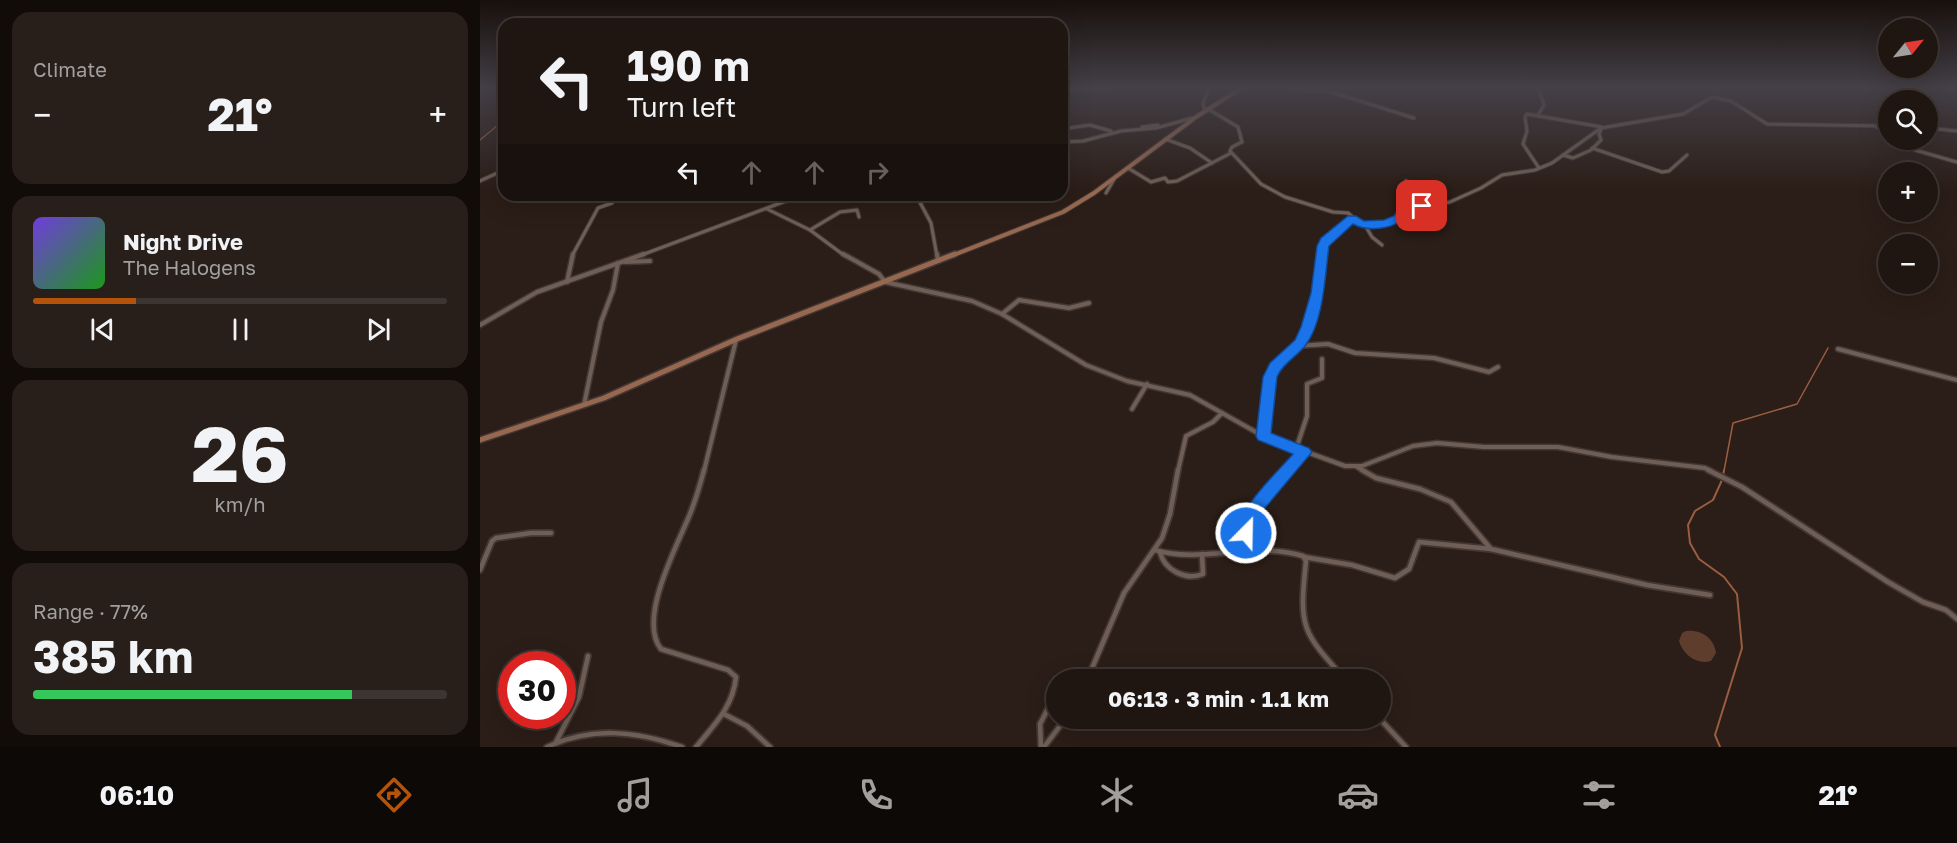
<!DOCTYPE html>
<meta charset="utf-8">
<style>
body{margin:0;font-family:"Golos Text",sans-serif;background:#281f1a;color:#f1f3f6;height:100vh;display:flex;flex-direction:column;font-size:22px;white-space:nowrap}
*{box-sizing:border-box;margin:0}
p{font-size:20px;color:#a29f9f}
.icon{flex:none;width:33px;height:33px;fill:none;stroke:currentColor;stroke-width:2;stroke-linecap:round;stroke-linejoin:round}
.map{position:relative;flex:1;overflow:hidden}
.sheet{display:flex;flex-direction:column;gap:12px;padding:12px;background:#120c09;width:480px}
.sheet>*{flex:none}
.hud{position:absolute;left:18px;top:18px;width:570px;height:183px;border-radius:18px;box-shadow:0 6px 24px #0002,0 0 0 2px #3d3531;background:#201611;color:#f1f3f6;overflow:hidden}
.needle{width:39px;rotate:60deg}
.buttons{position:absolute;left:1398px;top:18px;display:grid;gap:12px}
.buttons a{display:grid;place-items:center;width:60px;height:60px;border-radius:50%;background:#201611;box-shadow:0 6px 24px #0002,0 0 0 2px #3d3531;font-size:30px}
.speed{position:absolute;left:18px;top:651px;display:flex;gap:12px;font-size:30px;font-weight:700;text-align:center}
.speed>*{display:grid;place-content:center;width:78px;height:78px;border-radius:50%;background:#201611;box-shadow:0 6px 24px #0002,0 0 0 2px #3d3531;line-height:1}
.speed .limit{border:9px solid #d22;background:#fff;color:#111}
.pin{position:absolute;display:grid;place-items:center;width:51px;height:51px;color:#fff;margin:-26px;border-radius:12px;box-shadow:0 3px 9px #0006}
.me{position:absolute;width:66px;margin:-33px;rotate:23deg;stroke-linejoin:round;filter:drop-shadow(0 0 4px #0008)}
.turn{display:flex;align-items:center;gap:21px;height:126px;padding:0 30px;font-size:27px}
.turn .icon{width:78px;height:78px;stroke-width:2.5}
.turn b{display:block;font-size:42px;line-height:51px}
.lanes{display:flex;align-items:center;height:57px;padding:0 30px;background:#0003;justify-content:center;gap:30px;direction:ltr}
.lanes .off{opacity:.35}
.big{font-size:45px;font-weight:700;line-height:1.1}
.sheet .card{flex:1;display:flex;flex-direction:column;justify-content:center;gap:9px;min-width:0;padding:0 21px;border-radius:18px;background:#281f1a}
.sheet .dial{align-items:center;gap:0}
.dial b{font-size:78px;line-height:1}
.song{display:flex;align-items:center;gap:18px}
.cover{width:72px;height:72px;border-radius:9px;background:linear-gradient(135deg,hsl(260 70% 55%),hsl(120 70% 35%))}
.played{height:6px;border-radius:3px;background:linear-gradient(90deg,#b45309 25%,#3d3531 25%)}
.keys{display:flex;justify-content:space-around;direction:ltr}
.heat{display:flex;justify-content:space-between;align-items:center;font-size:33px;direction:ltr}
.charge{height:9px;border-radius:4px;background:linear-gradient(90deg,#34c759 77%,#3d3531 0)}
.trip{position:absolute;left:566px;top:669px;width:345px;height:60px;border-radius:30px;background:#201611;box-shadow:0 6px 24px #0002,0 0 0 2px #3d3531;font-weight:700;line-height:60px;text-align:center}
.dock{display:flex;height:96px;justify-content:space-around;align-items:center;background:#0d0907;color:#a29f9f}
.dock .icon{width:42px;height:42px}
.dock .on{color:#b45309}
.dock b{font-size:27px;color:#f1f3f6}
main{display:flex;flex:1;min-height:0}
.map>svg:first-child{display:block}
</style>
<main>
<section class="sheet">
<div class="card"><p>Climate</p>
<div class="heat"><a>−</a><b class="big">21°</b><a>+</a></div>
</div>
<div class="card">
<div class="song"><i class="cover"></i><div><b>Night Drive</b><p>The Halogens</p></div></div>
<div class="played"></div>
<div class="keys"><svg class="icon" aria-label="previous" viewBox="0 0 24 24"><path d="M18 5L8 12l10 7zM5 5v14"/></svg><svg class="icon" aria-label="pause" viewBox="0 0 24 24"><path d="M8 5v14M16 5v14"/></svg><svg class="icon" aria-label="next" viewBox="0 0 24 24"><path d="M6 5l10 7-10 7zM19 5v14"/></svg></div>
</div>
<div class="card dial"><b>26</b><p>km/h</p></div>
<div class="card"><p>Range · 77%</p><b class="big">385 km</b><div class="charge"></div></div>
</section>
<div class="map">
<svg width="1477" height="747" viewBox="0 0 1477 747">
<rect width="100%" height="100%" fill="#2b1d17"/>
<path fill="#5f3d2d" d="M1206,631c15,-2 28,7 30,22l-5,8c-14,4 -28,-6 -32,-20l3,-8z"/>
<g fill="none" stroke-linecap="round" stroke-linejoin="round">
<g stroke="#995d40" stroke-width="1.5">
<polyline points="0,140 24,120"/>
<polyline points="1244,471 1253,423 1317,404 1348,348"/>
</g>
<g stroke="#995d40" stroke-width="2">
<polyline points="1243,476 1244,470"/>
<polyline points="1240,747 1235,735 1262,648 1257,594 1244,577 1219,559 1210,543 1208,525 1215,511 1233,500 1242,480"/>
</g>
<defs>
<g id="street-far2">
<polyline points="808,87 827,91 845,90 934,118"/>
<polyline points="1058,87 1064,105 1058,115"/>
<polyline points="582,89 630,87"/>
<polyline points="728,109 758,127 762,142 752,147 750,151 781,184 805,197 853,212 868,213 882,225 902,224 918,218 927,210 970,202 1001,188 1022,175 1055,170 1072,163 1121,128 1203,114 1232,97 1251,101 1287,124 1408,126"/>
<polyline points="725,111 723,104 729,87"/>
<polyline points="662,127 678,125"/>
<polyline points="1397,127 1408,135"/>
<polyline points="1448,128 1477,131"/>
<polyline points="582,129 610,125 631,131"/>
<polyline points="685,139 710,148 732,163"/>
<polyline points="1414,140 1435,150 1477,162"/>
<polyline points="582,142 603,141 641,131 676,128 716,117"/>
<polyline points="1112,148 1182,172 1189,171 1207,155"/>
<polyline points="648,168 671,182 685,178 688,182 697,181 751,153"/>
<polyline points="1059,168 1043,144 1047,131 1045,117 1047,114 1122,127 1119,134 1121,140 1111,150 1093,158 1083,155"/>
<polyline points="0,181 24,170"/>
<polyline points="926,181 933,185 942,206"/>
<polyline points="626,193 636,176"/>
<polyline points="436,195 451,223 457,256"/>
<polyline points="937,207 937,214 946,219"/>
<polyline points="287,209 330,230 365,256"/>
<polyline points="885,225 892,237 902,245"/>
<polyline points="330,230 360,212 377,210 379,217"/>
<polyline points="92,256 118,208 132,203 137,195"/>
<polyline points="159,256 322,195"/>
<path d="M841,256c1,-19 18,-27 32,-37"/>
</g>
<g id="street-far1">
<polyline points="363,254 399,274 405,282 492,301 522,314 606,365 647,381 710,395 783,436 865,466 882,466 933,446 957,443 1004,447 1078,447 1132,457 1225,468 1231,471"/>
<polyline points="457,254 458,261"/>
<polyline points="145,262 170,261"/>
<polyline points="87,282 93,254"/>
<polyline points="522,314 539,300 589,308 609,303"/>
<polyline points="0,325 57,292 164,254"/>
<polyline points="817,346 848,344 875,353 954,358 1009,372 1018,367"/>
<polyline points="1358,349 1477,380"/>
<polyline points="104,405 121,322 133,290 138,263"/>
<polyline points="652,409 667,384"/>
<path d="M783,436c2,-18 2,-55 11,-70 6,-10 20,-15 27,-25 15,-22 18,-61 20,-87"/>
<polyline points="816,449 827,416 827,384 842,378 842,359"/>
<polyline points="877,467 884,471"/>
<polyline points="224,471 256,340"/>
<polyline points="698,471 706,436 733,422 742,413"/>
<polyline points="806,471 824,452"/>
</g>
<g id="street">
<polyline points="882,470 896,478 940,489 971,502 1011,549 1167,585 1230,595"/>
<polyline points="1228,470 1262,487 1408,582 1443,602 1466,610 1477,619"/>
<path d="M675,550c47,14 96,-9 148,6l3,5c-7,67 -5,70 40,119"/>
<polyline points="770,551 766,521 808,470"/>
<path d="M680,552c4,18 26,29 43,22l-1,-20"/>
<polyline points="824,557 872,565 915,578 929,569 939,542 1011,549"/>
<polyline points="0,570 12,541 16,538 51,533 71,533"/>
<polyline points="607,680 644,593 682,538 690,514 698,470"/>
<polyline points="244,714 267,726 290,747"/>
<polyline points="899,718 926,747"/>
<polyline points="76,742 99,697 108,656"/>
<path d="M67,747c45,-21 89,-16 135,0"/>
<path d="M216,747c18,-22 37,-40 40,-70l-8,-7 -67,-21c-24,-30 17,-105 29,-135 6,-15 10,-29 14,-44"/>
<polyline points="561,747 560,724 576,693"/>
<polyline points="564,747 586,718"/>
</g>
<polyline id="secondary-far1" points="471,256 583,212 614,193 716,117 763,87"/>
<polyline id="secondary" points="0,440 124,398 257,339 475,254"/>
</defs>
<use href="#street-far2" stroke="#433733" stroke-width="5"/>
<use href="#street-far1" stroke="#433733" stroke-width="7"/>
<use href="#street" stroke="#433733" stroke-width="8"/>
<use href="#secondary-far1" stroke="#433733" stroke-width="6"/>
<use href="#secondary" stroke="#433733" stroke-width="8"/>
<use href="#street-far2" stroke="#6e5e56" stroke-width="3"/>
<use href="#street-far1" stroke="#6e5e56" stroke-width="4"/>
<use href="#street" stroke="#6e5e56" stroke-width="4.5"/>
<use href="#secondary-far1" stroke="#97684f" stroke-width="4"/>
<use href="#secondary" stroke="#97684f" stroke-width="5"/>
</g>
<linearGradient id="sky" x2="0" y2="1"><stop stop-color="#18100d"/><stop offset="0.46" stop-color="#444047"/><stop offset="1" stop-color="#444047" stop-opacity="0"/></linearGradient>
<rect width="1477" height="191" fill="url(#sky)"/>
<path fill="#1a73e8" stroke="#114b97" stroke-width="1.5" d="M942,203l6,3 -2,2 -20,6c-8,16 -39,18 -53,10l-24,22c-4,29 -5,76 -24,100 -9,11 -22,17 -28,31l-6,56 38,15 3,4 -53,63 -5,8 -3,15 -5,2 -6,-2c-11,-22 39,-67 53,-84l-35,-14 -2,-4 7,-59 7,-14 25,-23 6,-13 10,-34 6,-47 4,-8 27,-22h8l8,5 20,-1 10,-4 4,-6z"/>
</svg>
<div class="buttons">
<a><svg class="needle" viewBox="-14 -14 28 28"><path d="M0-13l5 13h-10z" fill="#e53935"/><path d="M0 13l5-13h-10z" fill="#a29f9f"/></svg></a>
<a><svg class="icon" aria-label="search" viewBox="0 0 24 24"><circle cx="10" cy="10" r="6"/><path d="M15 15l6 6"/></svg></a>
<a>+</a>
<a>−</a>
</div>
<div class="speed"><div class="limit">30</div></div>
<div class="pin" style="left:942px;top:206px;background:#d93025"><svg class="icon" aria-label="arrive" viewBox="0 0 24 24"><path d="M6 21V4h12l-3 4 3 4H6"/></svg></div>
<svg class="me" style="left:766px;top:533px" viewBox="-20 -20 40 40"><circle r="17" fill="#1a73e8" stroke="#fff" stroke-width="3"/><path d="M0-11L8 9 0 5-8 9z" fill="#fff"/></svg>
<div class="trip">06:13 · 3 min · 1.1 km</div>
<div class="hud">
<div class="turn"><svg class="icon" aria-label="left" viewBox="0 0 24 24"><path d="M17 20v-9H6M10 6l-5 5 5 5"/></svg><div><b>190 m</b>Turn left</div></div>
<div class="lanes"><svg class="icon" aria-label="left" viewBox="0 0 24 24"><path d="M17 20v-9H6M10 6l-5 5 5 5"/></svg><svg class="icon off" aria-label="ahead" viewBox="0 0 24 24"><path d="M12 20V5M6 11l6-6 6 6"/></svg><svg class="icon off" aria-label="ahead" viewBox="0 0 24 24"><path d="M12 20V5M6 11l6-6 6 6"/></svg><svg class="icon off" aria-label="right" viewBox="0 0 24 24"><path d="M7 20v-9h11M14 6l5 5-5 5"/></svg></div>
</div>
</div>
</main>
<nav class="dock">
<b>06:10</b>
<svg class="icon on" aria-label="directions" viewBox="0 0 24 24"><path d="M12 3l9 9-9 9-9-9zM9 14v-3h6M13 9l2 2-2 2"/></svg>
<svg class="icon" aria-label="music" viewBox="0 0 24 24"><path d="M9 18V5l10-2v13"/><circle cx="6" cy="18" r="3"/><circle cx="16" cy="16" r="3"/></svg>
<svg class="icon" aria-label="phone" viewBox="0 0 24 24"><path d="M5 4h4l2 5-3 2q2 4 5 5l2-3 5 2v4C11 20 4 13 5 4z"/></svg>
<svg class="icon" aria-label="climate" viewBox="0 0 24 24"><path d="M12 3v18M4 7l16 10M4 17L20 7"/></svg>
<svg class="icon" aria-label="car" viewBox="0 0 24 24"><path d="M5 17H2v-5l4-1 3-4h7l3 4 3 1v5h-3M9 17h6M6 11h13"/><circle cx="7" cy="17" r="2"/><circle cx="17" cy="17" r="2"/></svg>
<svg class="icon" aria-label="filters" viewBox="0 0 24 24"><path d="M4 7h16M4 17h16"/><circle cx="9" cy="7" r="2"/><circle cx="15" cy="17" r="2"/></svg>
<b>21°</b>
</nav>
